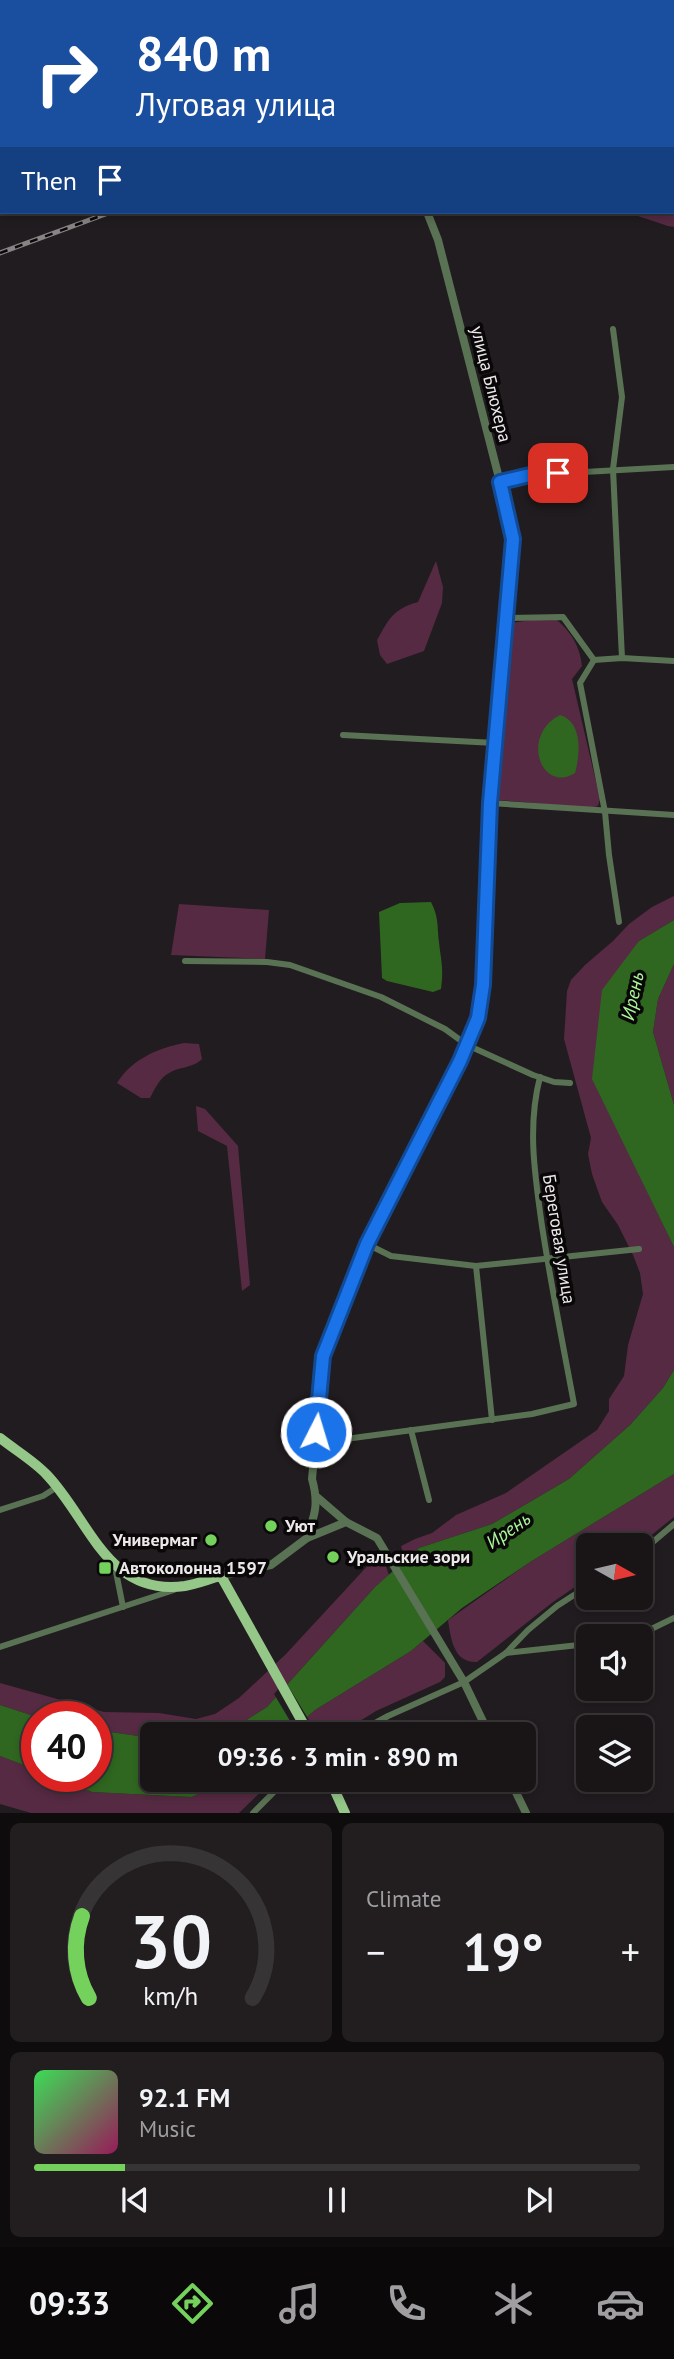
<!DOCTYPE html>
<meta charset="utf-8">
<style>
body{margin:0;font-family:"PT Sans",sans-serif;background:#221e20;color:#f1f3f6;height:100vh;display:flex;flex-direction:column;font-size:26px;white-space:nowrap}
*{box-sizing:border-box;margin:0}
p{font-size:23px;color:#9f9fa1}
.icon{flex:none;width:38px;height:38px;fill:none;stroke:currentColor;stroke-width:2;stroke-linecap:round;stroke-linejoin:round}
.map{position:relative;height:1813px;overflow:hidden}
.panel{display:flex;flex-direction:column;gap:10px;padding:10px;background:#0e0c0d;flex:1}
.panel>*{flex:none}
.banner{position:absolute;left:0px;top:0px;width:676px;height:214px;box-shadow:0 4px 10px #0003,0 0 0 2px #373436;background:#1a4fa0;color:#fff;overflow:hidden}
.needle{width:46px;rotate:98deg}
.tools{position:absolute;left:576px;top:1533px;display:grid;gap:14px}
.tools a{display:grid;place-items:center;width:77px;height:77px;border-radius:10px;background:#191517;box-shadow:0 4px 10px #0003,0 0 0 2px #373436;font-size:35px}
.speed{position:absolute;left:21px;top:1701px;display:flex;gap:14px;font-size:35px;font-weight:700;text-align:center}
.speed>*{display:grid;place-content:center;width:91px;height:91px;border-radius:50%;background:#191517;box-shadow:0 4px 10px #0003,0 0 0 2px #373436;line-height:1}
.speed .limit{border:10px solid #d22;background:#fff;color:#111}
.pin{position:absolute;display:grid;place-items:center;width:60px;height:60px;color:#fff;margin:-30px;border-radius:14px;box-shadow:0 4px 10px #0006}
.me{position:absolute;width:77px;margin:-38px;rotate:5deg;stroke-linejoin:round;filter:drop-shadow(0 0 5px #0008)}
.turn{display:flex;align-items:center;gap:24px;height:147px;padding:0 21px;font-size:32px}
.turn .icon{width:91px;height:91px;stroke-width:2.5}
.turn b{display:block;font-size:49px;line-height:60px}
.then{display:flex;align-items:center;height:66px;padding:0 21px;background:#0003;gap:14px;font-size:26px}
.big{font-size:52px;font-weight:800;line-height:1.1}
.panel .tile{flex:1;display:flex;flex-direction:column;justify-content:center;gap:10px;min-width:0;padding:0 24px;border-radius:10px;background:#221e20}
.panel .dial{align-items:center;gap:0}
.dial svg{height:182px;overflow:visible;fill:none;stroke:#373436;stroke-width:7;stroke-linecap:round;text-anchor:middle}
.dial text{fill:#f1f3f6;stroke:none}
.song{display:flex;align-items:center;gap:21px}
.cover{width:84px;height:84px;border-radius:10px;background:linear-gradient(135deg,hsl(130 70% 55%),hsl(330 70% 35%))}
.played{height:7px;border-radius:4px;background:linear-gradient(90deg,#74d25c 15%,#373436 15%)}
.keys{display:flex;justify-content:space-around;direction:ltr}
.heat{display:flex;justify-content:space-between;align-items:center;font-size:38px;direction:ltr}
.panel .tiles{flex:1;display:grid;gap:10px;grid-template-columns:1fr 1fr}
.tile:last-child{grid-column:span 2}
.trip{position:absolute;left:140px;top:1722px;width:396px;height:70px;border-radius:10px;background:#191517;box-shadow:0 4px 10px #0003,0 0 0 2px #373436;font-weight:800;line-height:70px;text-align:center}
.menu{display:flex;height:112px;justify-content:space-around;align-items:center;background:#0a0809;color:#9f9fa1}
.menu .icon{width:49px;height:49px}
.menu .on{color:#74d25c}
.menu b{font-size:32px;color:#f1f3f6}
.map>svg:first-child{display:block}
</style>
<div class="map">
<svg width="674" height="1813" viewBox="0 0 674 1813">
<rect width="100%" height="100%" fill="#211c1f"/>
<g fill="#562a43">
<polygon points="0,0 132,0 134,2 2,2 2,208 0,209"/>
<polygon points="566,0 674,0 674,159 674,2 566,2"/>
<polygon points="626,212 674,212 674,227 668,226"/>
<path d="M436,561l7,26 -1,16 -18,48 -37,13 -7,-9 -3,-15c12,-21 16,-31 41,-38z"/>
<path d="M531,620h26c15,13 23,27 25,46l-10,13 28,120 -2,7 -8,2 -91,-8 -3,-7 1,-46 14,-124z"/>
<polygon points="674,896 674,920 639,941 593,1079 674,1247 674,1370 663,1388 630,1425 569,1479 492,1524 419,1548 405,1560 401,1546 415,1539 432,1533 456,1515 506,1493 597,1430 609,1411 609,1399 624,1376 628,1345 643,1294 640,1273 633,1255 618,1225 602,1202 592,1174 588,1154 591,1138 564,1039 567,991 571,980 585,965 613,941 629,924 652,907"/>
<polygon points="179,904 269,910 265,959 171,955"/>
<polygon points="674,964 674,1105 653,1032 658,999"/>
<path d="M184,1043l15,1 3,15c-10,10 -24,7 -36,16 -7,5 -12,15 -16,23h-9l-24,-15c15,-24 41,-35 67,-40z"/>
<polygon points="196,1106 205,1109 238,1146 250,1285 242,1291 227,1146 198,1131"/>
<path d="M674,1474v43l-35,28h-51v33l-35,24 -76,60c-23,1 -26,-22 -29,-42l82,-58z"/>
<polygon points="372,1561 385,1564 389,1575 375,1587 267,1707 224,1734 152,1734 152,1738 96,1730 96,1717 37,1717 0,1705 0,1683 104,1712 159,1713 196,1719 215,1714 239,1698 285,1655"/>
<polygon points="423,1641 445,1663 445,1677 440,1682 376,1711 339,1734 287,1734 315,1710 411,1651"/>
<polygon points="0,1756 37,1770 37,1776 53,1776 92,1792 191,1797 232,1780 273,1780 239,1813 31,1813 0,1804"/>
</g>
<g fill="#2f6720">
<path d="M560,715c23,7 20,40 15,58 -34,21 -55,-38 -15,-58z"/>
<path d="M431,902c8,16 6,23 8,40 2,19 5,27 2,47l-8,3 -46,-11 -5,-3 -3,-66 21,-9z"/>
<polygon points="674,920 674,964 658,999 653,1032 674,1105 674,1247 592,1079 602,990 639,941"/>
<polygon points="674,1370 674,1474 530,1562 462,1608 411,1651 315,1710 287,1734 224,1734 267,1707 375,1587 419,1548 492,1524 569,1479 630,1425 663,1388"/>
<polygon points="0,1705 37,1717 37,1770 0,1756"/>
<polygon points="96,1730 152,1738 152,1780 232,1780 191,1797 92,1792 53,1776 96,1776"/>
</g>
<polygon fill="#211c1f" points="285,1681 309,1720 296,1731 274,1694"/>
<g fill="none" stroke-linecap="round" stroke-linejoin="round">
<g stroke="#5a7254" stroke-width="6">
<polyline points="613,329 622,397 613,469 622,658"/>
<polyline points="500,482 530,475 674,467"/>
<polyline points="506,618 563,617 594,660 622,658 674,661"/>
<polyline points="594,660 580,683 605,812 609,855 619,922"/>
<polyline points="343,735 495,743"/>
<polyline points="490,803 674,815"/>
<polyline points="185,961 267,962 290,965 381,997 445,1029 467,1045 533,1075 554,1082 570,1083"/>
<polyline points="367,1244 391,1256 476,1266 639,1249"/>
<polyline points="476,1266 492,1420"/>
<polyline points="411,1430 429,1500"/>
<path d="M316,1436l22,4 194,-26 42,-10c-11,-59 -23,-119 -32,-178 -7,-50 -15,-99 -2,-149"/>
<polyline points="0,1510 43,1496 57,1487"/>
<polyline points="640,1553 674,1524"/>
<polyline points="115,1567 123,1607"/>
<polyline points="637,1636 674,1618"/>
<polyline points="0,1647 174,1590"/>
<polyline points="506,1653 588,1644"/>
<polyline points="355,1734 388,1716 464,1682 506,1653 528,1630 557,1606 588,1586"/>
<polyline points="253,1813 286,1780"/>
</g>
<g stroke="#5a7254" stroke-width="8">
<polyline points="389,2 390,0"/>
<polyline points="317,1497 346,1522 377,1538 464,1682 489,1734"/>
<path d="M307,1538c8,-24 12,-34 5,-59l11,-123 44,-112 93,-183 18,-43 5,-33 7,-182 23,-264 -13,-57 -62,-242 -11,-28"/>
<polyline points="221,1576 271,1565 307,1538 346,1522"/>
<polyline points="510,1780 526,1813"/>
</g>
<g stroke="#95c789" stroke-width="10">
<path d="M0,1438c15,12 34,23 47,37 43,45 60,122 138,111 12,-2 24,-7 36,-10l88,158"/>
<polyline points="330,1780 345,1813"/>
</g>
<defs>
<polyline id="rail" points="0,253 111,212"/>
</defs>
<use href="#rail" stroke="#888486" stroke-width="5"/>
<use href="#rail" stroke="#090708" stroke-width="2.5" stroke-dasharray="8" stroke-linecap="butt"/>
</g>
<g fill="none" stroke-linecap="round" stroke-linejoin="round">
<defs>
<polyline id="route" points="316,1432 323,1356 367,1244 460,1061 478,1018 483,985 490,803 513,539 500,482 530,475 558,473"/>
</defs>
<use href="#route" stroke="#114b97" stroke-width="18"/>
<use href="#route" stroke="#1a73e8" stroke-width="12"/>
</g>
<g fill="#74d25c" stroke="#090708" stroke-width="2.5">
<circle cx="271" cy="1526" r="7"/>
<circle cx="211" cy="1540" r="7"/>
<circle cx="333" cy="1557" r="7"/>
<rect x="98" y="1561" width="14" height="14" rx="3.5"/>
</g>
<g text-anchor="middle" stroke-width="7" stroke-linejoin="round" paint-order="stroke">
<g font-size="18" fill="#ece8ea" stroke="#090708">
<text transform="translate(491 384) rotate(76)" y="6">улица Блюхера</text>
<text transform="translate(559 1239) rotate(81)" y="6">Береговая улица</text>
</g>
<g font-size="18" font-weight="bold" fill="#ece8ea" stroke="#090708" text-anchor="start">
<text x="285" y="1532">Уют</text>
<text x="197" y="1546" text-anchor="end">Универмаг</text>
<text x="347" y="1563">Уральские зори</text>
<text x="119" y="1574">Автоколонна 1597</text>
</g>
<g font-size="19" font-style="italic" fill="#aaf897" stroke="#090708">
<text transform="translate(632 996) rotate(-78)" y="7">Ирень</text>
<text transform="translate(508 1530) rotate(-35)" y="7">Ирень</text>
</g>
</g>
</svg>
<div class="tools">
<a><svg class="needle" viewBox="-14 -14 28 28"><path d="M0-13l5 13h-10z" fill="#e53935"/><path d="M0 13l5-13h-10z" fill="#9f9fa1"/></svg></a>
<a><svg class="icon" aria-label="sound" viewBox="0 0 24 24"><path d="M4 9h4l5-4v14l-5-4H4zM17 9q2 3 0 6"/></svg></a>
<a><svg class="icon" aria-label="layers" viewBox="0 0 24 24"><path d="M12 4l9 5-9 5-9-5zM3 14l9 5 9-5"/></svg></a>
</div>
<div class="speed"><div class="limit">40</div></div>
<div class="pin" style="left:558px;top:473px;background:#d93025"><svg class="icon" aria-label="arrive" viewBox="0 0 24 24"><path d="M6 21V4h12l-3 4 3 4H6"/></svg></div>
<svg class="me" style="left:316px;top:1432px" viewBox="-20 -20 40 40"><circle r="17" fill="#1a73e8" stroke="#fff" stroke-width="3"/><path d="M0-11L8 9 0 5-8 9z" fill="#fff"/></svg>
<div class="trip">09:36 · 3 min · 890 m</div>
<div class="banner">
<div class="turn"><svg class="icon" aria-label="right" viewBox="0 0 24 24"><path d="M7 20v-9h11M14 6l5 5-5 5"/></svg><div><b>840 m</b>Луговая улица</div></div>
<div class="then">Then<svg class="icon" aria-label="arrive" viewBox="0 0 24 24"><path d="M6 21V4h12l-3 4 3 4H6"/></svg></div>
</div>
</div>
<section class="panel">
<div class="tiles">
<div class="tile dial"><svg viewBox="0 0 100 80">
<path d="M14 69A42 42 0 1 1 86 69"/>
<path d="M14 69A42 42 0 0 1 11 33" stroke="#74d25c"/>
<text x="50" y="56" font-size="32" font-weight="700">30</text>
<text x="50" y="72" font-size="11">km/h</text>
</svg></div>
<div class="tile"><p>Climate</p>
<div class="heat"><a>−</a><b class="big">19°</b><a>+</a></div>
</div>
<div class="tile">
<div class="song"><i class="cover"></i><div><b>92.1 FM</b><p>Music</p></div></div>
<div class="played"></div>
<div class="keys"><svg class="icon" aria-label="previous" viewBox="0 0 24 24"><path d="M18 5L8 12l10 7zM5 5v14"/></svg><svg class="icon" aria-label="pause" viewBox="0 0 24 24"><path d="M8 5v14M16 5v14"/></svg><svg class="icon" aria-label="next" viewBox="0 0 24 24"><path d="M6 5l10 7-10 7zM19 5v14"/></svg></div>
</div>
</div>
</section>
<nav class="menu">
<b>09:33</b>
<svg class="icon on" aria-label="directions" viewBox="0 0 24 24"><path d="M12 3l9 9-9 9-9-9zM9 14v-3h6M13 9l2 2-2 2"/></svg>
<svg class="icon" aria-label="music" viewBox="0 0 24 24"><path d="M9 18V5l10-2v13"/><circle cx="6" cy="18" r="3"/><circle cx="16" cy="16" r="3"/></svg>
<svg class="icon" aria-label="phone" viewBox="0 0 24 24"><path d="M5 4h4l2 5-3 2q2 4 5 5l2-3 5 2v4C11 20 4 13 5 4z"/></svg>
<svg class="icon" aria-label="climate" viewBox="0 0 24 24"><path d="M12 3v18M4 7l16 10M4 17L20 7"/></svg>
<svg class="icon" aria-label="car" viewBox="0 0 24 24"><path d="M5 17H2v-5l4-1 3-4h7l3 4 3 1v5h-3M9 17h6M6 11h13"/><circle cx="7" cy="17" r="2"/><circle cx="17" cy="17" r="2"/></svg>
</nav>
